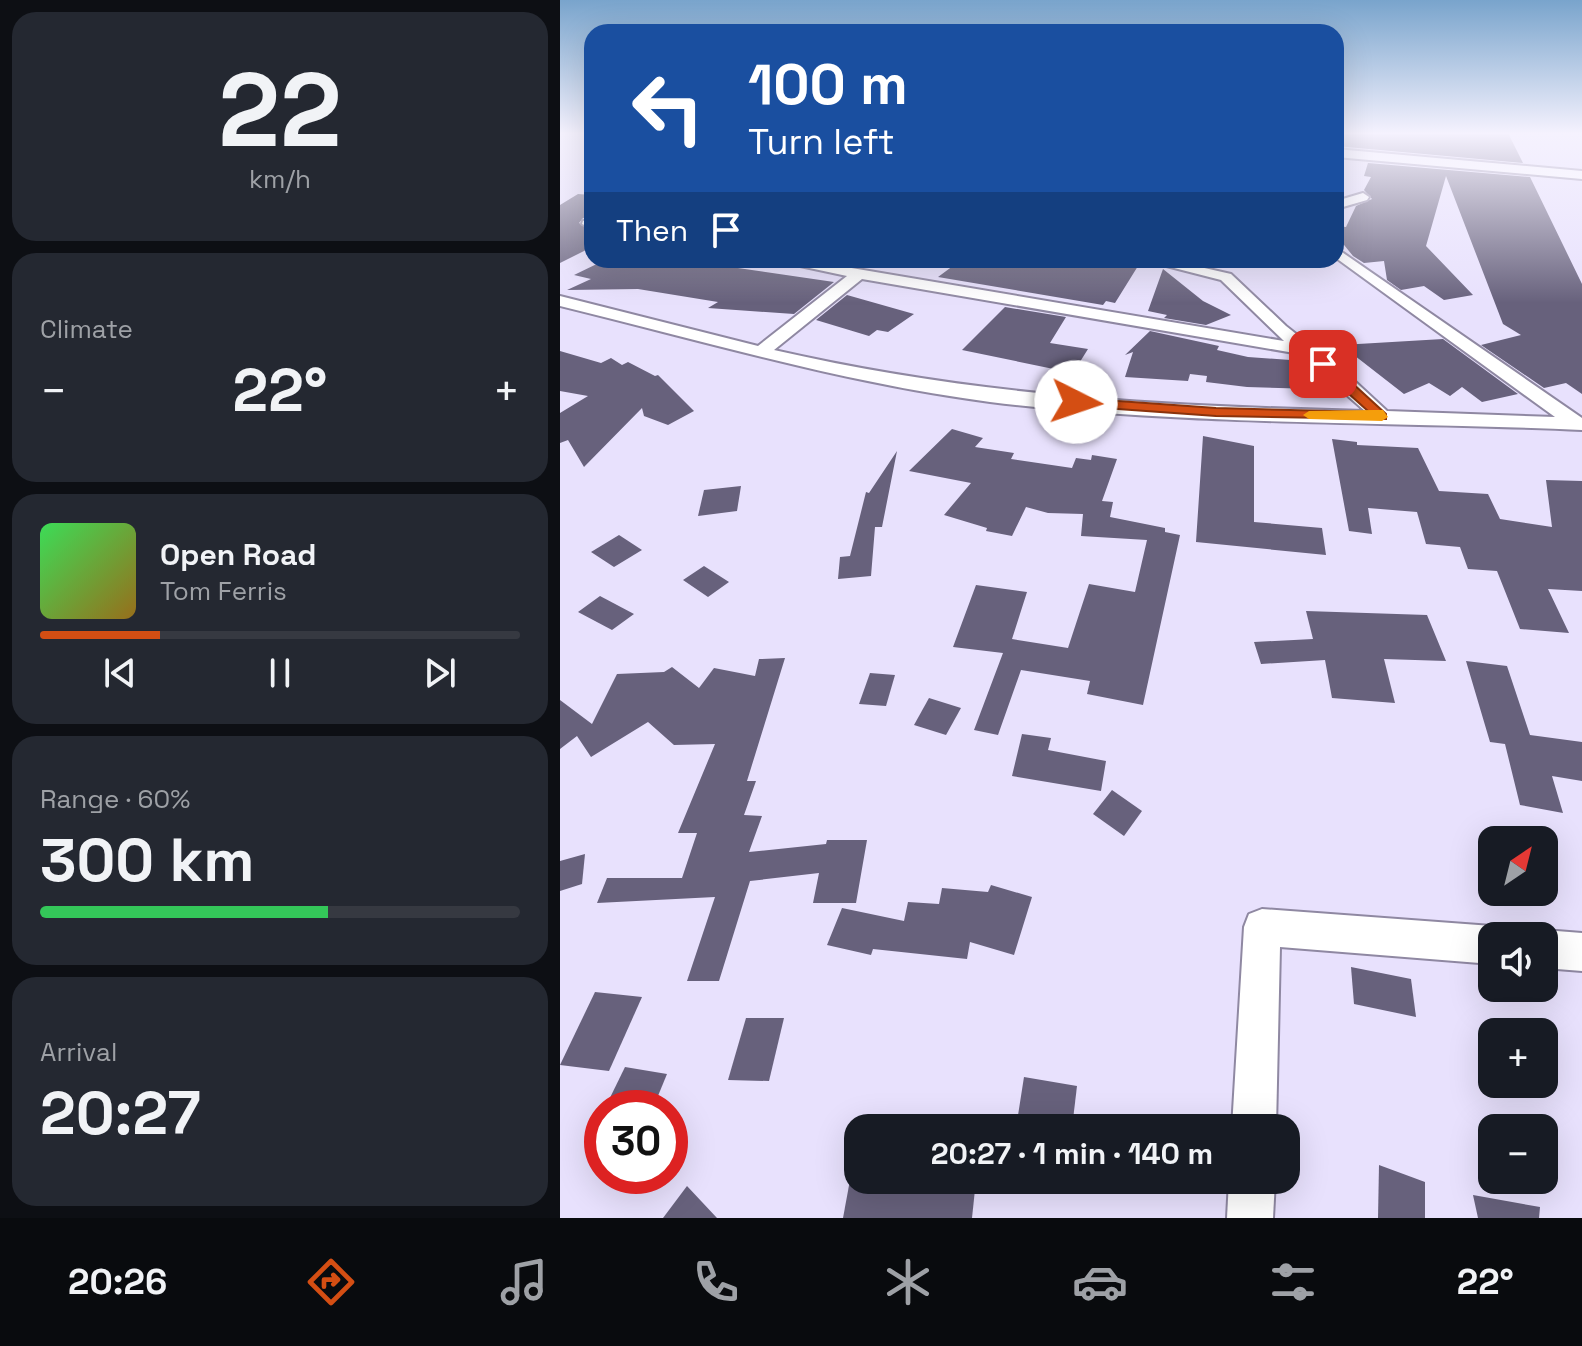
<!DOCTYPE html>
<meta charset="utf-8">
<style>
body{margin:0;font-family:"Space Grotesk",sans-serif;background:#242831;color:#f1f3f6;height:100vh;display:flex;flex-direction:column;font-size:30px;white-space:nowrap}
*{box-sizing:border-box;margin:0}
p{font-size:26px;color:#9ea1a6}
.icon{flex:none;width:44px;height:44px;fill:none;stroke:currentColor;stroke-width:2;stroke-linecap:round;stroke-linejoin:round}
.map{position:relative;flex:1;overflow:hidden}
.panel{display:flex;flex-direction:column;gap:12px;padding:12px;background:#0d0f14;width:560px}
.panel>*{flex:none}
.top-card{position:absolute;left:24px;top:24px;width:760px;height:244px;border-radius:24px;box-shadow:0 8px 32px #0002;background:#1a4fa0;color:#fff;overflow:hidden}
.needle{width:52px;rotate:35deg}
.controls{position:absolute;left:918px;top:826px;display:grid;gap:16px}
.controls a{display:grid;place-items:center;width:80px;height:80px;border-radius:16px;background:#171b24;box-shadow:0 8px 32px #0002;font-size:40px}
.speed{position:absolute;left:24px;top:1090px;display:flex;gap:16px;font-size:40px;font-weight:700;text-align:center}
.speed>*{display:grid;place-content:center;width:104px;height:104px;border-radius:50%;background:#171b24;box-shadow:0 8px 32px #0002;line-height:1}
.speed .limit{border:12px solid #d22;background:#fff;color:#111}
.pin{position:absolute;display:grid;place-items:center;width:68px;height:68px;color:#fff;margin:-34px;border-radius:16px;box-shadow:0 4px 12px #0006}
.me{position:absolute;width:88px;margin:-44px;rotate:94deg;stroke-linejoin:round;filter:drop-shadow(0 0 6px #0008)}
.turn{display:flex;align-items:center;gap:28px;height:168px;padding:0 32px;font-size:36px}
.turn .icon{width:104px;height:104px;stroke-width:2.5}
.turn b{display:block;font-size:56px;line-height:68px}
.then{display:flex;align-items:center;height:76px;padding:0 32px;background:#0003;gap:16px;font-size:30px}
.big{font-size:60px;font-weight:800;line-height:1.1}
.panel .widget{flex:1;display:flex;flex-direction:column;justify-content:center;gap:12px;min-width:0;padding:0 28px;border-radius:24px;background:#242831}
.panel .dial{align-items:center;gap:0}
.dial b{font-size:104px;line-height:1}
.song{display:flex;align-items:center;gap:24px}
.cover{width:96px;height:96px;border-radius:12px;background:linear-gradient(135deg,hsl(130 70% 55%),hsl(40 70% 35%))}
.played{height:8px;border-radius:4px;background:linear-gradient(90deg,#d44e13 25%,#363941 25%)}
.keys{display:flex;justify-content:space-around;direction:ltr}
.heat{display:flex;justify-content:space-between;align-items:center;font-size:44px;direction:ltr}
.charge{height:12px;border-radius:6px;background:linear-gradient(90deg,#34c759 60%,#363941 0)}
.trip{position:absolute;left:284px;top:1114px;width:456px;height:80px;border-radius:24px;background:#171b24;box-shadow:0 8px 32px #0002;font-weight:800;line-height:80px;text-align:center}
.menu{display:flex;height:128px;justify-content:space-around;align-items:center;background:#090b0e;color:#9ea1a6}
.menu .icon{width:56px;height:56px}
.menu .current{color:#d44e13}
.menu b{font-size:36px;color:#f1f3f6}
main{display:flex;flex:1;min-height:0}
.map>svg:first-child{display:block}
</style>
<main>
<section class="panel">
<div class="widget dial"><b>22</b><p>km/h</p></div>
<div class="widget"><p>Climate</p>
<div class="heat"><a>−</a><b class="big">22°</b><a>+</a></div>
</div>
<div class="widget">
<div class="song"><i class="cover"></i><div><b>Open Road</b><p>Tom Ferris</p></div></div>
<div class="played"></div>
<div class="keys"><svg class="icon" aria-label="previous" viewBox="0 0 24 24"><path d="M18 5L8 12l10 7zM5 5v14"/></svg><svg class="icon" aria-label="pause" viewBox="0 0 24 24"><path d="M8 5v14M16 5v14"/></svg><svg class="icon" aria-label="next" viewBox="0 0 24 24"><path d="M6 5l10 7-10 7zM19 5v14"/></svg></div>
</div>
<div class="widget"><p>Range · 60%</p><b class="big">300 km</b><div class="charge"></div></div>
<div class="widget"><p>Arrival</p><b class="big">20:27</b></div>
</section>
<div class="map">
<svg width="1022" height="1218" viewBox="0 0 1022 1218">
<rect width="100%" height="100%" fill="#e8e1fd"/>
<g fill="#67617c">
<polygon points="776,133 948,133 963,163 776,146"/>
<polygon points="808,163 970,177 1022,284 1022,394 1006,383 984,388 921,345 961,335 943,324 886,176 866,246 913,295 884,300 864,286 841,290 827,280 824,261 804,263 793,256 776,235 776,226 786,227 796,206 812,199 804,190 811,177 804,176"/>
<polygon points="18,194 32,195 32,217 23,218 19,223 32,231 32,247 0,263 0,205"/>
<polygon points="45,260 109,260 106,263 143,263 274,282 234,314 148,308 158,302 78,289 7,290 31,279 14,275"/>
<polygon points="401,260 541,260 578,266 555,303 546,301 543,305 378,277"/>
<polygon points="603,269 643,301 671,315 646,325 604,318 607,315 588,311"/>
<polygon points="287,295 354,314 328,332 317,330 309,336 256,320"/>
<polygon points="445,307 506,317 490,343 528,349 513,373 402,350"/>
<polygon points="590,331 659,346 657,350 688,357 744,361 772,386 753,386 754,389 687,387 646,382 647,376 630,374 628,381 565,377 573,352 565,355"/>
<polygon points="883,339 958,394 922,402 902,387 890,396 869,383 844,394 781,345"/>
<polygon points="0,351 41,363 51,358 62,365 68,362 95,376 98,375 134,411 108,425 84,416 82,408 24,467 8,440 0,443 0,413 28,396 0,391"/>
<polygon points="392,429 423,438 415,447 454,453 451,459 512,468 516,458 531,460 532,455 557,459 542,501 553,502 550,517 605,528 605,532 620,535 583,705 527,694 530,681 461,670 438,735 414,730 443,653 393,647 416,585 467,592 452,639 508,648 529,584 575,592 587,540 521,536 523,514 488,513 466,507 452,536 426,531 427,528 384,515 411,483 349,471"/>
<polygon points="643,436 694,446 694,522 762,528 766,555 636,542"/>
<polygon points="772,439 797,442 797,445 858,448 879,491 928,494 940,519 992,527 986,480 1022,481 1022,591 988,589 1009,633 960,629 937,571 908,569 900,547 866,544 857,512 808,508 812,534 789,531"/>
<polygon points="337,451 322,527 315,527 311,576 278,579 280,557 290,556 306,492 309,493"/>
<polygon points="181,486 177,511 138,516 144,490"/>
<polygon points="59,535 82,550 54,567 31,552"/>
<polygon points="144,566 169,582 148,597 123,580"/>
<polygon points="40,596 74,614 52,630 18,612"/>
<polygon points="746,611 867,615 886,661 824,659 835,703 772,698 765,660 701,664 694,642 753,639"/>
<polygon points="225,658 187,781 196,781 184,815 202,816 189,852 266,844 267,840 307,840 296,903 253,903 259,873 190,881 159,981 127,981 155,897 37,903 47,878 122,878 137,833 118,833 155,744 114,745 88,722 31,757 17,736 0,749 0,700 32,724 57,674 104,672 112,667 139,688 154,668 195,676 199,659"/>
<polygon points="906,661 947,666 970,735 1022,742 1022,781 992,776 1003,813 960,805 945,744 930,742"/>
<polygon points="310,673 335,675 326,706 299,704"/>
<polygon points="369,698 401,708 386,735 354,725"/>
<polygon points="462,734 491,738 488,750 546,761 541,791 452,776"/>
<polygon points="552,790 582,811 564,836 533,814"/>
<polygon points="25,854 22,884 0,891 0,861"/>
<polygon points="431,885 472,897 454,955 410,942 407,959 313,949 311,955 267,945 282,908 344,921 348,902 379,904 382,888 428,892"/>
<polygon points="791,967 851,979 856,1017 794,1004"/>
<polygon points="35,992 82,997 49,1071 0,1065"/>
<polygon points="186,1018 224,1018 209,1081 168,1080"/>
<polygon points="65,1067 107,1074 93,1108 45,1108"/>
<polygon points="464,1077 517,1086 512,1128 456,1128"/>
<polygon points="819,1165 865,1182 865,1218 818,1218"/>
<polygon points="290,1180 416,1180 412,1218 283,1218"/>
<polygon points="127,1186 157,1218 103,1218"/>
<polygon points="913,1195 980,1207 979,1218 918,1218"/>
</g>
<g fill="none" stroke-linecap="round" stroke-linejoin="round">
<defs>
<g id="minor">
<polygon points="803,193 809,197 807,200 776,209 776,201"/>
<polygon points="32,220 32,228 22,224 23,221"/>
<path d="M776,248l246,170v12c-197,-9 -396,-4 -592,-28 -146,-19 -287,-61 -430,-96v-10l198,50 89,-70 -75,-16h32l480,81 -63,-61 -78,-20h26l62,14 55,52 61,48 40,37 168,6 -219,-159zM302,279l438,75 65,57c-206,-5 -390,-15 -591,-61z"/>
<polygon points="702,909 932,926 947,936 932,936 932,964 720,947 716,1128 672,1128 684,927 689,914"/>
<polygon points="984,930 1022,933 1022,971 984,968 984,936 971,936"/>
<polygon points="669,1180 715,1180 713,1218 667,1218"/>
</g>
<polygon id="tertiary" points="776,149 1022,171 1022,179 776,157"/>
</defs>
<use href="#minor" stroke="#8f88a2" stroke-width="4"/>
<use href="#tertiary" stroke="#8f88a2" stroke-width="4"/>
<use href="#minor" fill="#fff" fill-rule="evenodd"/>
<use href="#tertiary" fill="#fff" fill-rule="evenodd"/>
</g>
<linearGradient id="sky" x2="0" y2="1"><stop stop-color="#79a4cc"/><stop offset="0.44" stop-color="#f5f2fe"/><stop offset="1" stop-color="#f5f2fe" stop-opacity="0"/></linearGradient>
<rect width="1022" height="303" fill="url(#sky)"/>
<polygon fill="#d44e13" stroke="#8a330c" stroke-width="2" points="759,361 768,361 826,414 826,419 656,416 516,406 509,402 516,398 656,408 809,412 759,367"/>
<polygon fill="#f59e0b" points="813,410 823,410 828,417 822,421 749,419 743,415 749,411"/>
</svg>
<div class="controls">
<a><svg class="needle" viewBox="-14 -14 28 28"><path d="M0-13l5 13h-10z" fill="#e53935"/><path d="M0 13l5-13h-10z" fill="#9ea1a6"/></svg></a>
<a><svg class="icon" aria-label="sound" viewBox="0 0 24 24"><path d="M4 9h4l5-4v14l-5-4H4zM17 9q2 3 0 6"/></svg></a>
<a>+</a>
<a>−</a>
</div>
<div class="speed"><div class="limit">30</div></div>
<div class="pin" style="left:763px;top:364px;background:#d93025"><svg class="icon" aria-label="arrive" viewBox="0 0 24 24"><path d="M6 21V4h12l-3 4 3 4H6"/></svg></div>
<svg class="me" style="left:516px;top:402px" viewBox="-20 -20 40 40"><circle r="19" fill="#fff"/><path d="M0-13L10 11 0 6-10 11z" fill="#d44e13"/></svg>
<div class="trip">20:27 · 1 min · 140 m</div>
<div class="top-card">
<div class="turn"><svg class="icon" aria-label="left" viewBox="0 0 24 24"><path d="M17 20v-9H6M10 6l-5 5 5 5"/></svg><div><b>100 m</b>Turn left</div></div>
<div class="then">Then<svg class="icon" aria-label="arrive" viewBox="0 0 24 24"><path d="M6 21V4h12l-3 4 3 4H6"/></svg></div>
</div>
</div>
</main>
<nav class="menu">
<b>20:26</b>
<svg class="icon current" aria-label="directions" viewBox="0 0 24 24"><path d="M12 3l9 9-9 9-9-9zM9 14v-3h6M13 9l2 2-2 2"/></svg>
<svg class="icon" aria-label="music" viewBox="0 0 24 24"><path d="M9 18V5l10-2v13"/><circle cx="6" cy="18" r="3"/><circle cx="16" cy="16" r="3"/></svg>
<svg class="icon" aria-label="phone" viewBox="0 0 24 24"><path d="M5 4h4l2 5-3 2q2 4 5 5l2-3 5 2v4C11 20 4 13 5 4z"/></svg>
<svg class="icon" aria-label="climate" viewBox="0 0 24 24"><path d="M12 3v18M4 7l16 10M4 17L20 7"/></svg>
<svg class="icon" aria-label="car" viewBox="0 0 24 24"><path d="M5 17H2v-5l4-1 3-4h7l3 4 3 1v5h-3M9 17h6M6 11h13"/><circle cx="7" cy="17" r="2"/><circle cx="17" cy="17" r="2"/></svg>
<svg class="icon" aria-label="filters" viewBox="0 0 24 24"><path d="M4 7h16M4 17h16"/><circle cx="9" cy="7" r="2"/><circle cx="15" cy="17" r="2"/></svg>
<b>22°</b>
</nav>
